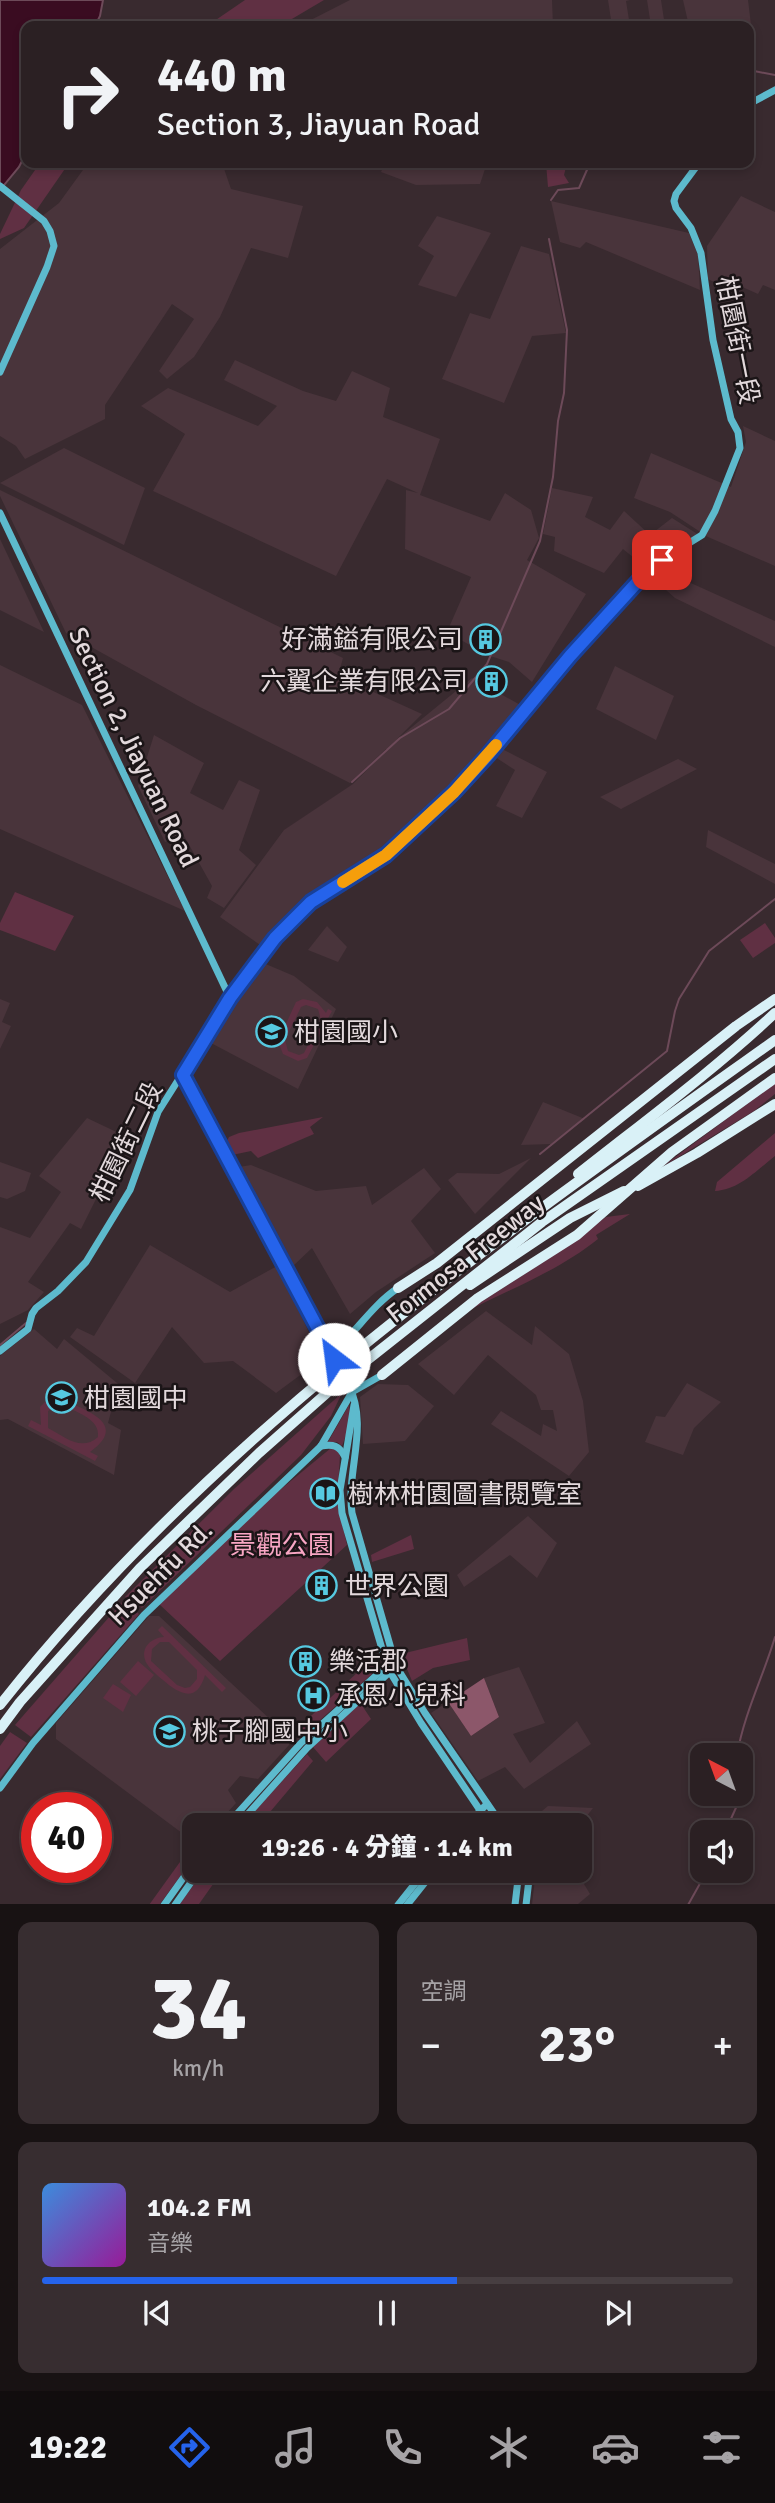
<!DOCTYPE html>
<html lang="zh-TW">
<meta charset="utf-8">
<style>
body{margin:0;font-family:Signika,"Noto Sans TC",sans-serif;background:#372d30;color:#f1f3f6;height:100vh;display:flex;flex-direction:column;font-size:26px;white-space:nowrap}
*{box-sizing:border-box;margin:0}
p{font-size:23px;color:#a6a3a6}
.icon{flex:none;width:38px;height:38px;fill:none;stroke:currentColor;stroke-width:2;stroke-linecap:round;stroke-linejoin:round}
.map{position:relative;height:1904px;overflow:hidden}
.side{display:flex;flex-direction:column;gap:18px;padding:18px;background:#181213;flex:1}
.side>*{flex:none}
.top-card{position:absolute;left:21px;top:21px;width:733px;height:147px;border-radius:14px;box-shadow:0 4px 10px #0003,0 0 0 2px #473e41;background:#2b2023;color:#f1f3f6;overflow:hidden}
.needle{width:46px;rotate:319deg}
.buttons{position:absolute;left:690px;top:1743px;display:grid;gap:14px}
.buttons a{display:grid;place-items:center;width:63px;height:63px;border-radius:14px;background:#2b2023;box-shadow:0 4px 10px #0003,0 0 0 2px #473e41;font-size:35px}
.speed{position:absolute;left:21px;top:1792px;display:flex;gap:14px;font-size:35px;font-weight:700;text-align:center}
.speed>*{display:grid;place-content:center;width:91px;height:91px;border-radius:50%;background:#2b2023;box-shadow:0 4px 10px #0003,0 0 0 2px #473e41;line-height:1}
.speed .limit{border:10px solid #d22;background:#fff;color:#111}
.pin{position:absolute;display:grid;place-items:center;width:60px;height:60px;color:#fff;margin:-30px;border-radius:14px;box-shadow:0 4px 10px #0006}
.me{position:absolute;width:77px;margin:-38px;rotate:330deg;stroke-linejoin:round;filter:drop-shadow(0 0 5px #0008)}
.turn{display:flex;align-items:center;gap:24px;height:147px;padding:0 21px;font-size:32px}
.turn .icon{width:91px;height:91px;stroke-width:2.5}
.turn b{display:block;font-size:49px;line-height:60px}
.big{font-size:52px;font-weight:800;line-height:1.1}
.side .widget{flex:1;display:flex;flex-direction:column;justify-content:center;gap:10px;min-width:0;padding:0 24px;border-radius:14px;background:#372d30}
.side .dial{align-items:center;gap:0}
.dial b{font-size:91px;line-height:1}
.song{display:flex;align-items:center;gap:21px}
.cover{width:84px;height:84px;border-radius:10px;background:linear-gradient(135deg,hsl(210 70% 55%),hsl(300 70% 35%))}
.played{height:7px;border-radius:4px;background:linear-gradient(90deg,#2563eb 60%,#473e41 60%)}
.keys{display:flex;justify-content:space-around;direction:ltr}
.heat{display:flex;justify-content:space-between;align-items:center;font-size:38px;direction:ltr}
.side .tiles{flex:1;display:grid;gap:18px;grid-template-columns:1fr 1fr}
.widget:last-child{grid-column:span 2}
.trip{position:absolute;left:182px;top:1813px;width:410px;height:70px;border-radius:14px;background:#2b2023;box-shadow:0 4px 10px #0003,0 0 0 2px #473e41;font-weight:800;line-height:70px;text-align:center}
.tab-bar{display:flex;height:112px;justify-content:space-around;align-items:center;background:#110d0e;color:#a6a3a6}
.tab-bar .icon{width:49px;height:49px}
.tab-bar .selected{color:#2563eb}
.tab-bar b{font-size:32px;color:#f1f3f6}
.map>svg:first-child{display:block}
</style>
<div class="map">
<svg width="775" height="1905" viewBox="0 0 775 1905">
<rect width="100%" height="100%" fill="#392a2f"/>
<g fill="#49343b">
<polygon points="350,0 552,0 553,26 299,26"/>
<polygon points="608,0 630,0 626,1 630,26 612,26"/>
<polygon points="647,0 661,0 665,26 651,26"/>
<polygon points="683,0 748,0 756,66 749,71 749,26 689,26"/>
<polygon points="88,163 222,163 231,189 303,206 288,258 251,248 220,317 194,357 167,379 159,371 194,319 172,304 105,405 105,419 25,459 16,446 0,436 0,249 59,203"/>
<polygon points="385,163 487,163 480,184 416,185 381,172"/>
<polygon points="741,196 775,212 775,290 763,285 758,294 729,281 726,288 708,279 707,246"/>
<polygon points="551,201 689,233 698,255 700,290 586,242 580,248 560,242"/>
<polygon points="437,216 491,233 456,297 418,285 434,256 418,246"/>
<polygon points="521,246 549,254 566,333 532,336 504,403 442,379 470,313 490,319"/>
<polygon points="235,360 303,391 336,401 352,371 390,388 383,417 440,439 420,495 490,521 505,493 531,510 539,538 527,560 586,594 532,682 509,662 487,655 447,632 471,577 405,549 406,490 418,493 387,479 336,576 153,491 185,434 141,406 168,388 258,426 277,406 224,380"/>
<polygon points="743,426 775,441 775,566 708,537 670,512 634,498 651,453 731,487 746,442"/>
<polygon points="64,448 145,488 124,545 0,483"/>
<polygon points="552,488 593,497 585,517 610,530 624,511 650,535 672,518 699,535 645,567 623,549 604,573 554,551 555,537 543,534"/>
<polygon points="0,490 343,658 338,676 422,714 396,740 472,678 524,707 485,756 429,812 389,848 309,899 263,947 220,917 284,830 353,784 388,749 386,749 350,783 196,705 66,633 0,496"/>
<polygon points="0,539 44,632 0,610"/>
<polygon points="662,570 775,621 775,647 675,598 656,581"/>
<polygon points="0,665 82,705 185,911 0,829"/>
<polygon points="615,666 674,696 656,740 596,709"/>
<polygon points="154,735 204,763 190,793 223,810 239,780 260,790 239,850 256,865 224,908 207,898 212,886 183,834 165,842 138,786"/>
<polygon points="498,747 547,772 522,818 496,806 515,770 492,755"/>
<polygon points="678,759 697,769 621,809 600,797"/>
<polygon points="708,830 775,864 775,884 706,847"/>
<polygon points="327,926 347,947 338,962 308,950"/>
<polygon points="261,962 294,976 336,1009 298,1089 211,1043"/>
<polygon points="0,999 10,1003 2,1022 11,1026 0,1049"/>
<polygon points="543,1102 585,1119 551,1144 521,1145"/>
<polygon points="87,1118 127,1137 81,1229 70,1223 28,1282 44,1292 28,1310 0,1324 0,1227 30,1238 61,1192 39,1176"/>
<polygon points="531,1158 475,1214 448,1180 457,1173 499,1174"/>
<polygon points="0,1162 31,1173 25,1191 7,1199 0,1197"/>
<polygon points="251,1165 316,1191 366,1186 372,1205 424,1168 441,1189 411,1221 435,1253 376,1292 350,1314 312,1248 292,1267 239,1167"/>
<polygon points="150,1245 230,1292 277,1266 322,1359 276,1393 233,1361 204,1363 172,1327 135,1383 70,1337 77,1328 94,1336"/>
<polygon points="486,1311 532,1345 535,1326 569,1354 583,1401 589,1452 569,1476 491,1424 501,1411 541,1436 543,1424 557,1431 553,1410 541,1410 536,1395 488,1355 454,1395 418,1364"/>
<polygon points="34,1329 57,1349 64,1339 123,1388 123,1411 112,1408 108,1423 121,1430 114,1475 8,1419 0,1420 0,1356"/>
<polygon points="687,1383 721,1402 694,1428 683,1455 645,1442 656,1416 665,1417"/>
<polygon points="378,1384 408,1385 434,1406 405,1441 363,1444 360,1397"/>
<polygon points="528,1516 557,1543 537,1578 510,1555 464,1587 457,1575"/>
<polygon points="149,1616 159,1616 288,1736 289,1745 258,1779 240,1776 228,1790 236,1803 216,1825 194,1825 194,1842 56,1739 56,1723"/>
<polygon points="519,1667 545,1723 513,1734 530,1763 577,1721 591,1744 524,1789 505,1767 478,1781 431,1713 448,1702 471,1736 499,1717 484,1678"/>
<polygon points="548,1806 593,1808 579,1826 525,1825"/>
<polygon points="536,1871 576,1871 590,1894 578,1904 532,1904"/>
</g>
<g fill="#603043" fill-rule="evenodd">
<polygon points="245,0 324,0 280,26 207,26"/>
<polygon points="40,163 69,163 24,228 0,239 0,234 21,190"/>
<polygon points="546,163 567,163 564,175 569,183 548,187"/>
<polygon points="15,892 74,916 55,951 0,930 0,923"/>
<polygon points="765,923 775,938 775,943 753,958 740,940"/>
<path d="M303,999l14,3 9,11 2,-4 4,2 -25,47 -9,3 -15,-7 -5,-13 18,-39zM306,1005l12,4 3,11 -3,5 -5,-2 -7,13 5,3 -7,14 -5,2 -11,-4 -3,-11 16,-33z"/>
<polygon points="775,1083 775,1094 754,1111 662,1167"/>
<polygon points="323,1117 310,1127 314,1134 258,1158 251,1151 232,1155 226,1143 229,1137 239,1133"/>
<path d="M775,1133v23c-18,14 -36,34 -60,35l2,-9z"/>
<path d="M630,1214l-34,21 2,4c-41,33 -89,50 -134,74l84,-54 58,-42z"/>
<polygon points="342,1393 331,1416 301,1455 142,1608 125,1597 234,1489"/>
<path d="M58,1398c25,11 73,25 32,54l8,4 -3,5 -67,-35 3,-6 10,5 -1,-18 5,-5zM65,1406c13,7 35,13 33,31 -17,15 -33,0 -50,-9v-17l5,-3z"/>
<polygon points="349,1405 351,1421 342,1446 337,1442 328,1442"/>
<polygon points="331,1448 339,1452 340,1456 337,1502 347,1545 220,1661 159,1604 252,1513"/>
<polygon points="411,1535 414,1549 372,1562 371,1555"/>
<polygon points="124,1600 139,1614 31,1737 15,1725"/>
<path d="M162,1626l64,62 -4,4 -17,-17c-8,28 -25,20 -42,5 -5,-4 -12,-10 -16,-16 -8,-14 2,-26 17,-27l-6,-7zM160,1642h9l28,28v9l-7,8 -5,1 -8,-3 -26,-24 1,-12z"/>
<polygon points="467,1638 470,1660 433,1668 412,1681 401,1654"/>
<polygon points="376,1655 380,1667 302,1736 296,1730"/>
<polygon points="138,1661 154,1675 136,1696 120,1682"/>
<polygon points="384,1681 387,1685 363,1707 371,1719 326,1762 313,1747"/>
<polygon points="113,1684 131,1695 123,1712 103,1698"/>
<polygon points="10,1732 27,1743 0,1779 0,1746"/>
<polygon points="307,1754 313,1761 259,1825 242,1825"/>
<polygon points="185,1855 192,1860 160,1904 149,1905"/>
<polygon points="203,1872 216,1880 199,1904 179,1905"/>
</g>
<polygon fill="#8c576a" points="484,1678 499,1717 471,1736 448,1702"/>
<polygon fill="#3a0c21" stroke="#6d4a59" stroke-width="2" points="0,0 103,0 100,16 95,26 26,26 26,153 19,167 0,190"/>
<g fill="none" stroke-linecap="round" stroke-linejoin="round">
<g stroke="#6d4a59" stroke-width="2">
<polyline points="749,74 754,71 775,75"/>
<polyline points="551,200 558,190 579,188 590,163"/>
<polyline points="352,782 400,738 449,709 487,664 540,541 553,477 558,421 564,393 567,330 549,239"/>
<polyline points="540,1154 667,1051 675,1011 679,999 709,951 775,899"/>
<polyline points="0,1345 26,1323"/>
<path d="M737,1755c7,-41 26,-78 38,-118"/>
<polyline points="725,1832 739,1801 738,1794"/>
<polyline points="688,1905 707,1871"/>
</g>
<g stroke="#5dbacd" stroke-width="7">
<polyline points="749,104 775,90"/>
<polyline points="0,186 44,221 50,231 54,246 47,267 0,372"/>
<polyline points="0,513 230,998"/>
<polyline points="183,1075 334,1359"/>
<polyline points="0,1351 28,1329 32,1314 36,1308 58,1291 86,1262 130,1190 158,1112 230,998 275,938 311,902 386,855 454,792 488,755 570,656 652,566 702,535 715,511 740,448 738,432 731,419 713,340 701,253 691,228 676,208 674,201 676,194 699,163"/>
<path d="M331,1354c24,-20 40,-48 67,-66"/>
<path d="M349,1386c20,40 -3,85 3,127l44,153 29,47 77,112"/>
<polyline points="352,1392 382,1375"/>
<polyline points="354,1405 340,1490 342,1513 385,1659 390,1672 421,1723 490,1825"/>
<path d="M321,1446c12,-2 18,-1 24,11"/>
<polyline points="0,1788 33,1743 144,1615 321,1446 352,1392"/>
<polyline points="227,1825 301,1743 390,1663"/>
<polyline points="238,1825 307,1748 393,1669"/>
<polyline points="466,1825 487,1804"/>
<polyline points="476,1825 486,1815"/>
<polyline points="164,1905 194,1863"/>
<polyline points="175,1905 199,1871"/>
<polyline points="398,1905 425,1871"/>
<polyline points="407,1905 434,1871"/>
<polyline points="515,1905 519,1871"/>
<polyline points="526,1905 530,1871"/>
</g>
<g stroke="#d9f1f7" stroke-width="10">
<path d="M578,1174c67,-53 135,-103 197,-161"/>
<polyline points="638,1186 697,1153 775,1104"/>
<polyline points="470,1285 570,1218 624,1191"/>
<polyline points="398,1288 437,1263 736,1026 775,999"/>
<polyline points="382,1375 478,1298 577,1235 672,1152 775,1078"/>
<path d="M0,1705c213,-270 498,-467 775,-665"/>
<polyline points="0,1729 20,1702 140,1568 259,1453 337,1384 542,1222 775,1059"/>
</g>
</g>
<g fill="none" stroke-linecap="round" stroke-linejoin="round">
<defs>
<polyline id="route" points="334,1359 183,1075 230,998 275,938 311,902 386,855 454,792 488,755 570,656 652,566 662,560"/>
</defs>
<use href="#route" stroke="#184099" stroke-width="18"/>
<use href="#route" stroke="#2563eb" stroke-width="12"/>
<polyline stroke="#f59e0b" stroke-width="12" points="343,882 386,855 454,792 496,745"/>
</g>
<defs>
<symbol id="building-ring" viewBox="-11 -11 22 22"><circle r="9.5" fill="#1b1517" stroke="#56c9e0" stroke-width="1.5"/><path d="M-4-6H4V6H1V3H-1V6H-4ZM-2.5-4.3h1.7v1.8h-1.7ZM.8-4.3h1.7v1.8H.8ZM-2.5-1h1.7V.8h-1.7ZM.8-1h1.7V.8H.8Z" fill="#56c9e0"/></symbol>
<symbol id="school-ring" viewBox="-11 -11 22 22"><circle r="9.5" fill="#1b1517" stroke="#56c9e0" stroke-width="1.5"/><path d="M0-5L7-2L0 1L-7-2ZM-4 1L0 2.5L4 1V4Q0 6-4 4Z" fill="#56c9e0"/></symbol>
<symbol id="library-ring" viewBox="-11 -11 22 22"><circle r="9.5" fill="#1b1517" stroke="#56c9e0" stroke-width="1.5"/><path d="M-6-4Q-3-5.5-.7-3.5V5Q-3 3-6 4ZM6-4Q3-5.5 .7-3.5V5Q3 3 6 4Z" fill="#56c9e0"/></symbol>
<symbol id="hospital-ring" viewBox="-11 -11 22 22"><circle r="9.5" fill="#1b1517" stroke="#56c9e0" stroke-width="1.5"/><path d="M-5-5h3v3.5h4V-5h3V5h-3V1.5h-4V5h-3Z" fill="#56c9e0"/></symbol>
</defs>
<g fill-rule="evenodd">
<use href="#building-ring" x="468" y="622" width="35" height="35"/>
<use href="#building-ring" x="474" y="664" width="35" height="35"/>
<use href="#school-ring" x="254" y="1014" width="35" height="35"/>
<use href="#school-ring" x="44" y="1380" width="35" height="35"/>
<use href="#library-ring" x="308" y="1476" width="35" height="35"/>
<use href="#building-ring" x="304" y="1568" width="35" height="35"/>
<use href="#building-ring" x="288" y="1644" width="35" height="35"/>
<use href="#hospital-ring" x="296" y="1678" width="35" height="35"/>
<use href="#school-ring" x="152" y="1714" width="35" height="35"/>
</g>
<g text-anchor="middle" stroke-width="5" stroke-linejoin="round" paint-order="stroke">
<g font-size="26" fill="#e3d9dc" stroke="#1b1517">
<text transform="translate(738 340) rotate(79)" y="9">柑園街一段</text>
<text transform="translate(134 747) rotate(64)" y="9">Section 2, Jiayuan Road</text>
<text transform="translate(126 1142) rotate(-64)" y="9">柑園街二段</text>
<text transform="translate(465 1258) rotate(-38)" y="9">Formosa Freeway</text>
<text transform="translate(160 1573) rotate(-45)" y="9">Hsuehfu Rd.</text>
</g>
<g font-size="26" fill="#e3d9dc" stroke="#1b1517" text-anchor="start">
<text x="463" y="648" text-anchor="end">好滿鎰有限公司</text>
<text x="468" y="690" text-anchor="end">六翼企業有限公司</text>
<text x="294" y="1041">柑園國小</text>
<text x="84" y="1407">柑園國中</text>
<text x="348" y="1503">樹林柑園圖書閱覽室</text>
<text x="345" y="1595">世界公園</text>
<text x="329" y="1670">樂活郡</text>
<text x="336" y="1704">承恩小兒科</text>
<text x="192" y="1740">桃子腳國中小</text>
</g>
<g font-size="26" fill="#f9a6c4" stroke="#1b1517">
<text x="282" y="1554">景觀公園</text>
</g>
</g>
</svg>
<div class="buttons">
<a><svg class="needle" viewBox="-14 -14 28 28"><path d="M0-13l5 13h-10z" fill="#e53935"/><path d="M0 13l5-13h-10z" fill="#a6a3a6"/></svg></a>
<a><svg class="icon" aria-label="sound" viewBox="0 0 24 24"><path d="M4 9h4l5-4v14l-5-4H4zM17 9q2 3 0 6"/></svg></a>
</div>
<div class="speed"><div class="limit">40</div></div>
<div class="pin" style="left:662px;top:560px;background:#d93025"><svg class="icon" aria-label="arrive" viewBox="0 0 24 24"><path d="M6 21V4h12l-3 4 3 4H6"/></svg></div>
<svg class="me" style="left:334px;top:1359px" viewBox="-20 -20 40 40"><circle r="19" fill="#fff"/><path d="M0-13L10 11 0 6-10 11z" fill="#2563eb"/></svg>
<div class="trip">19:26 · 4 分鐘 · 1.4 km</div>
<div class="top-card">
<div class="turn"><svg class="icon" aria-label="right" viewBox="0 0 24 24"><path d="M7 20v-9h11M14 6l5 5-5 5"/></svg><div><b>440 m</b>Section 3, Jiayuan Road</div></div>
</div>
</div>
<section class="side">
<div class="tiles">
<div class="widget dial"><b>34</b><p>km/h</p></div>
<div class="widget"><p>空調</p>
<div class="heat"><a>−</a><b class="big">23°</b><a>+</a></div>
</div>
<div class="widget">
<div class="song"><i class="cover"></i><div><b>104.2 FM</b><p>音樂</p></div></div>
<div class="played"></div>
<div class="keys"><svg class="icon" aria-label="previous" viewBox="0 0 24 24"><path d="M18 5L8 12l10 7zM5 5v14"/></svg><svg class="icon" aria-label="pause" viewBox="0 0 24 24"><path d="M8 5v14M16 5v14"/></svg><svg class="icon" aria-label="next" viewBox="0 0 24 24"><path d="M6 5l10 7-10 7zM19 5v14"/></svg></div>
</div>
</div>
</section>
<nav class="tab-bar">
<b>19:22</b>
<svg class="icon selected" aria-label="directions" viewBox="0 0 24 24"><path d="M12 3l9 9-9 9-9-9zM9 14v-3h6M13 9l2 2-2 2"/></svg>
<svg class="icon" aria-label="music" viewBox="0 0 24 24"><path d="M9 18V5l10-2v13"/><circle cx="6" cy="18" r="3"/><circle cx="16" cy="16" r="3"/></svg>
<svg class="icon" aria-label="phone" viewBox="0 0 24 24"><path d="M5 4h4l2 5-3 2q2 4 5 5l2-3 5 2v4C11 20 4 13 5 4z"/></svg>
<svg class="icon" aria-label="climate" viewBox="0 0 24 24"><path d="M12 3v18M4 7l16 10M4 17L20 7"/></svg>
<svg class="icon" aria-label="car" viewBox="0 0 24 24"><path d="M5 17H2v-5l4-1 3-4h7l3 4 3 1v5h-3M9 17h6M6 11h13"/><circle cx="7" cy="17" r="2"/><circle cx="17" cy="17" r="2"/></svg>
<svg class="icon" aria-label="filters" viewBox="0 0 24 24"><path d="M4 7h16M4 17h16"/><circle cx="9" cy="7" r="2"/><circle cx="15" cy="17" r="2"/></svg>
</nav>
